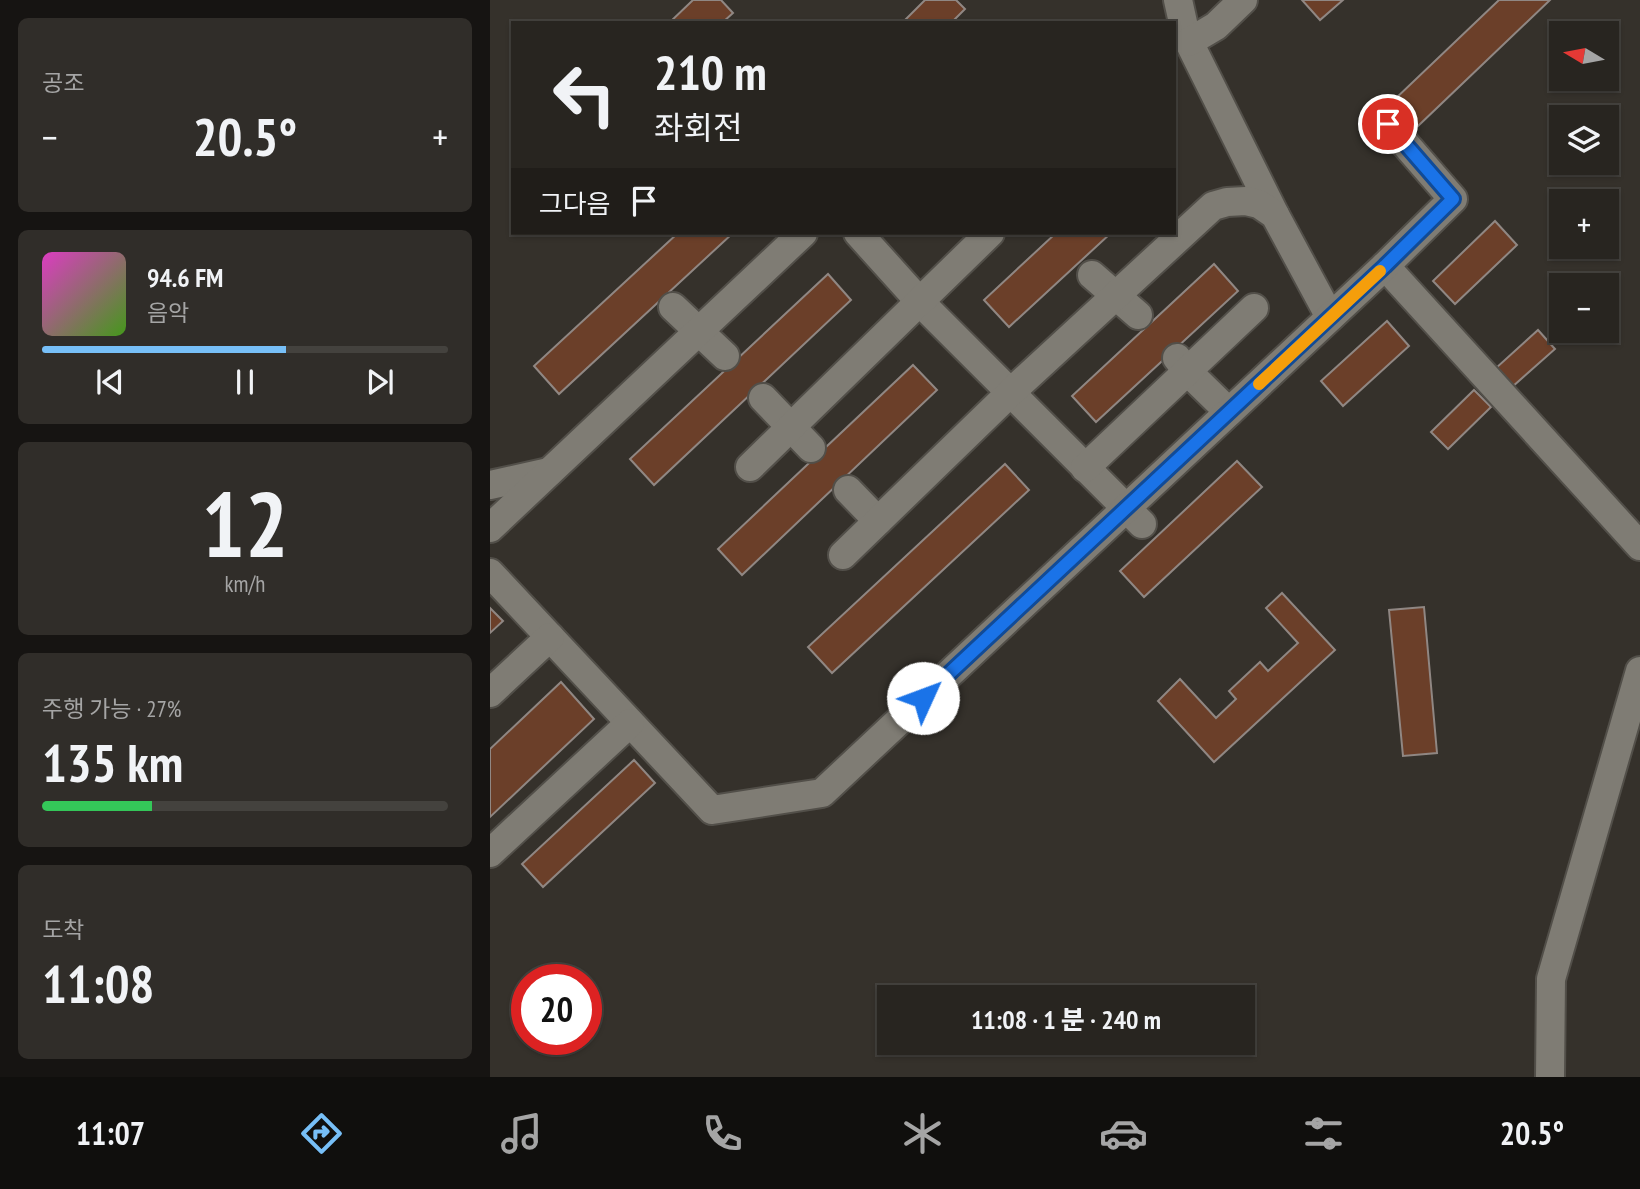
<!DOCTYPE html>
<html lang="ko">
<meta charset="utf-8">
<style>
body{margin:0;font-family:"PT Sans Narrow","Noto Sans KR",sans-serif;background:#302d29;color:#f1f3f6;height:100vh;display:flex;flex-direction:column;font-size:26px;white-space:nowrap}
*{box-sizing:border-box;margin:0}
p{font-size:23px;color:#a5a5a5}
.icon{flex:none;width:38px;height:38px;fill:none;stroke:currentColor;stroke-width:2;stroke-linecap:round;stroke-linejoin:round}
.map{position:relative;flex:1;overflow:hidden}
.drawer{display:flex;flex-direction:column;gap:18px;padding:18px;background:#161412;width:490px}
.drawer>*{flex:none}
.banner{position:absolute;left:21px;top:21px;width:665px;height:214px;border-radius:0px;box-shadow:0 2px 5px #0004,0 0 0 2px #44423e;background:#282520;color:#f1f3f6;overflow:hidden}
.needle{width:46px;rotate:280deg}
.tools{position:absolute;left:1059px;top:21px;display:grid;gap:14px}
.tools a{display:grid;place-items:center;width:70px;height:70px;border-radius:0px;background:#282520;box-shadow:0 2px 5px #0004,0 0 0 2px #44423e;font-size:35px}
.speed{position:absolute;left:21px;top:964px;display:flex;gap:14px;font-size:35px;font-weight:700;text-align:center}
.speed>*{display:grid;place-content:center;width:91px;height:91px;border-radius:50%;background:#282520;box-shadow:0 2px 5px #0004,0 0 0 2px #44423e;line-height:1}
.speed .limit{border:10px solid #d22;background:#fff;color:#111}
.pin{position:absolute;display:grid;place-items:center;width:60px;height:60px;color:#fff;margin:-30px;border:4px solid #fff;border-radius:50%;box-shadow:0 2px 7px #0007}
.me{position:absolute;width:77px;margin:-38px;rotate:47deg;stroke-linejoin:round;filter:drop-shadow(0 0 5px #0008)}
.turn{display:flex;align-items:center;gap:24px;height:147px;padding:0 28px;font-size:32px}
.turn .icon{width:91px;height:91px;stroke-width:2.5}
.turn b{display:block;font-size:49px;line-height:60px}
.then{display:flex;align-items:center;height:66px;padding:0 28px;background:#0003;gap:14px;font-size:26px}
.big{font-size:52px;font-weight:800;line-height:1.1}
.drawer .widget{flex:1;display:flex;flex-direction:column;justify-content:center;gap:10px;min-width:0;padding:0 24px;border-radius:10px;background:#302d29}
.drawer .dial{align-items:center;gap:0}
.dial b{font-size:91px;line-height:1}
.song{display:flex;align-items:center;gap:21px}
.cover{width:84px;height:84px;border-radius:10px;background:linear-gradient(135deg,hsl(310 70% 55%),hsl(100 70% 35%))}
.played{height:7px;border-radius:4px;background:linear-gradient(90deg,#77bff7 60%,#44423e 60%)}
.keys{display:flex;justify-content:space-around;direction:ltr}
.heat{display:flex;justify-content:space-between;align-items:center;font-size:38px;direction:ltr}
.charge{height:10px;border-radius:5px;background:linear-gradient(90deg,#34c759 27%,#44423e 0)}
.trip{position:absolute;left:387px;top:985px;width:378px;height:70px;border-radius:0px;background:#282520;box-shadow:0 2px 5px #0004,0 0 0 2px #44423e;font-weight:800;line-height:70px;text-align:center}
.tabs{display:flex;height:112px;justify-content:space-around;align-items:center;background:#100f0d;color:#a5a5a5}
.tabs .icon{width:49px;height:49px}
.tabs .selected{color:#77bff7}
.tabs b{font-size:32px;color:#f1f3f6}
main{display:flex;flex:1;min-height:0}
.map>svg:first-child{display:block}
</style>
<main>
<section class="drawer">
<div class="widget"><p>공조</p>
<div class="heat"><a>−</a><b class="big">20.5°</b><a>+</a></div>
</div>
<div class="widget">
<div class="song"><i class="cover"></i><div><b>94.6 FM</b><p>음악</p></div></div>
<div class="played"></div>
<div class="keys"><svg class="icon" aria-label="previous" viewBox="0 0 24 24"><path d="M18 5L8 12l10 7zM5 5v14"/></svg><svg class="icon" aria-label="pause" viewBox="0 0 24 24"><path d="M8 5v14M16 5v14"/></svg><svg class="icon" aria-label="next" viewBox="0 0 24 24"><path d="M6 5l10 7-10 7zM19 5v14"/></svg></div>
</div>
<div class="widget dial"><b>12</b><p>km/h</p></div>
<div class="widget"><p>주행 가능 · 27%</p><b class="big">135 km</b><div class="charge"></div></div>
<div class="widget"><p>도착</p><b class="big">11:08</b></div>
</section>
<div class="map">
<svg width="1150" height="1077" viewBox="0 0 1150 1077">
<rect width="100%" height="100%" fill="#35312b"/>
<g fill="#6b3f29" stroke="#908783" stroke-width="2">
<polygon points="203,0 231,0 243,13 232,23 179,23"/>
<polygon points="435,0 466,0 475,9 461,23 412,23"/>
<polygon points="812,0 853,0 830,20"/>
<polygon points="1009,0 1060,0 928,126 904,100"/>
<polygon points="1005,221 1027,245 965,304 943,281"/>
<polygon points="188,233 243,233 69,394 44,366"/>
<polygon points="566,233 621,233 519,327 494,300"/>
<polygon points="724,264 748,291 606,422 582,396"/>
<polygon points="338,274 361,300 164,485 140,459"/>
<polygon points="897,321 919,346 853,406 831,381"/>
<polygon points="1048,330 1065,349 1022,387 1006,368"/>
<polygon points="423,365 447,390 252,575 228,549"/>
<polygon points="984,390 1001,407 958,449 941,432"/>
<polygon points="747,461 772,487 654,597 630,571"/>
<polygon points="515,464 539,490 342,673 318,647"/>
<polygon points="792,593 845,650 724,762 668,701 690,679 726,718 746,699 739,691 770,662 778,671 808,643 776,608"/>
<polygon points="934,607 947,753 913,756 899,610"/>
<polygon points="0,608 13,621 0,633"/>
<polygon points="71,682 104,719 0,817 0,749"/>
<polygon points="144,760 165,783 53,887 32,864"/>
</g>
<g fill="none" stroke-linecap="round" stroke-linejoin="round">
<defs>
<g id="minor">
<polyline points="688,0 696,36 785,215"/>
<polyline points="699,42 726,26 753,0"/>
<polyline points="898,124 963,199 895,266 1150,546"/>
<polyline points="368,233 431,303 652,524"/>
<polyline points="602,275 648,315"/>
<polyline points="183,307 235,356"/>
<polyline points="687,358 697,371 739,412"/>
<polyline points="273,398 321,448"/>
<polyline points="260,467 500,233"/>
<polyline points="595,468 764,308"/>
<polyline points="0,485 59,472"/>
<polyline points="358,490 388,521"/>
<polyline points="0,528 313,233"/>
<polyline points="353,555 520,393 723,206 737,202 756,201 769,204 785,215 840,317"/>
<polyline points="0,573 222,810 332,793 895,266"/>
<polyline points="0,693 60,637"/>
<polyline points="0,853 140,723"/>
<polyline points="1060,1077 1061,979 1150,671"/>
</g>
</defs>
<use href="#minor" stroke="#524f49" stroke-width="32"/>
<use href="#minor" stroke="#7f7c74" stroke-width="28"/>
</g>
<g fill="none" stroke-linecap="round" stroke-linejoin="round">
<defs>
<polyline id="route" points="433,698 895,266 963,199 898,124"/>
</defs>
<use href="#route" stroke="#114b97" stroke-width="18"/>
<use href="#route" stroke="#1a73e8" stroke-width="12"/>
<polyline stroke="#f59e0b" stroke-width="12" points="769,384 890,271"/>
</g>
</svg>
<div class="tools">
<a><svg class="needle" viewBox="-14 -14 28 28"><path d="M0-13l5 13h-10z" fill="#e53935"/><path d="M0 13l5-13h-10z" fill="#a5a5a5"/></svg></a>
<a><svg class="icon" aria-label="layers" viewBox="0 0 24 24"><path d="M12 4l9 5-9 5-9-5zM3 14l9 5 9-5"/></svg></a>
<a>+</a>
<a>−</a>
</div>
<div class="speed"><div class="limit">20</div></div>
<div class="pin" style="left:898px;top:124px;background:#d93025"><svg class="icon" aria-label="arrive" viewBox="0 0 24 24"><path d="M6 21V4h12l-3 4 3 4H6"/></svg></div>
<svg class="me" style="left:433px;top:698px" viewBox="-20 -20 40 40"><circle r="19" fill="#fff"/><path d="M0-13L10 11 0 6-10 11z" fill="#1a73e8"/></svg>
<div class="trip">11:08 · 1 분 · 240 m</div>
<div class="banner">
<div class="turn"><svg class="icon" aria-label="left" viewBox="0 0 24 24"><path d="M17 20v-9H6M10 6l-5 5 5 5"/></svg><div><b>210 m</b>좌회전</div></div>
<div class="then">그다음<svg class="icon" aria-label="arrive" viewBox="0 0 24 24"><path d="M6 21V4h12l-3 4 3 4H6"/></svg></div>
</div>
</div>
</main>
<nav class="tabs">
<b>11:07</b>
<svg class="icon selected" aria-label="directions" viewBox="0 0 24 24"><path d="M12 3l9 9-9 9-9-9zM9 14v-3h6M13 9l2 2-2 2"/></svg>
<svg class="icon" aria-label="music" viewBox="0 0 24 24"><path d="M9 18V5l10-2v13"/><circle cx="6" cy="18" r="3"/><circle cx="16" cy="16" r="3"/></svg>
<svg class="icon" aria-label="phone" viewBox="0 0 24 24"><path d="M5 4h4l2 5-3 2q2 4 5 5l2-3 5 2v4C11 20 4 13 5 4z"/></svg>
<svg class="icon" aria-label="climate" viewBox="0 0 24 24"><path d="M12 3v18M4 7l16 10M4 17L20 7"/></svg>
<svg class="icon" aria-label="car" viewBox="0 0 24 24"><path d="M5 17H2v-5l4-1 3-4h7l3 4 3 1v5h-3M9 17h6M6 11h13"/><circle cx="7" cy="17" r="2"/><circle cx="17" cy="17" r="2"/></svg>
<svg class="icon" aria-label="filters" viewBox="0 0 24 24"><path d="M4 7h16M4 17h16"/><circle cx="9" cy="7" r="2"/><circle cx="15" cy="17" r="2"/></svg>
<b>20.5°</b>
</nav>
